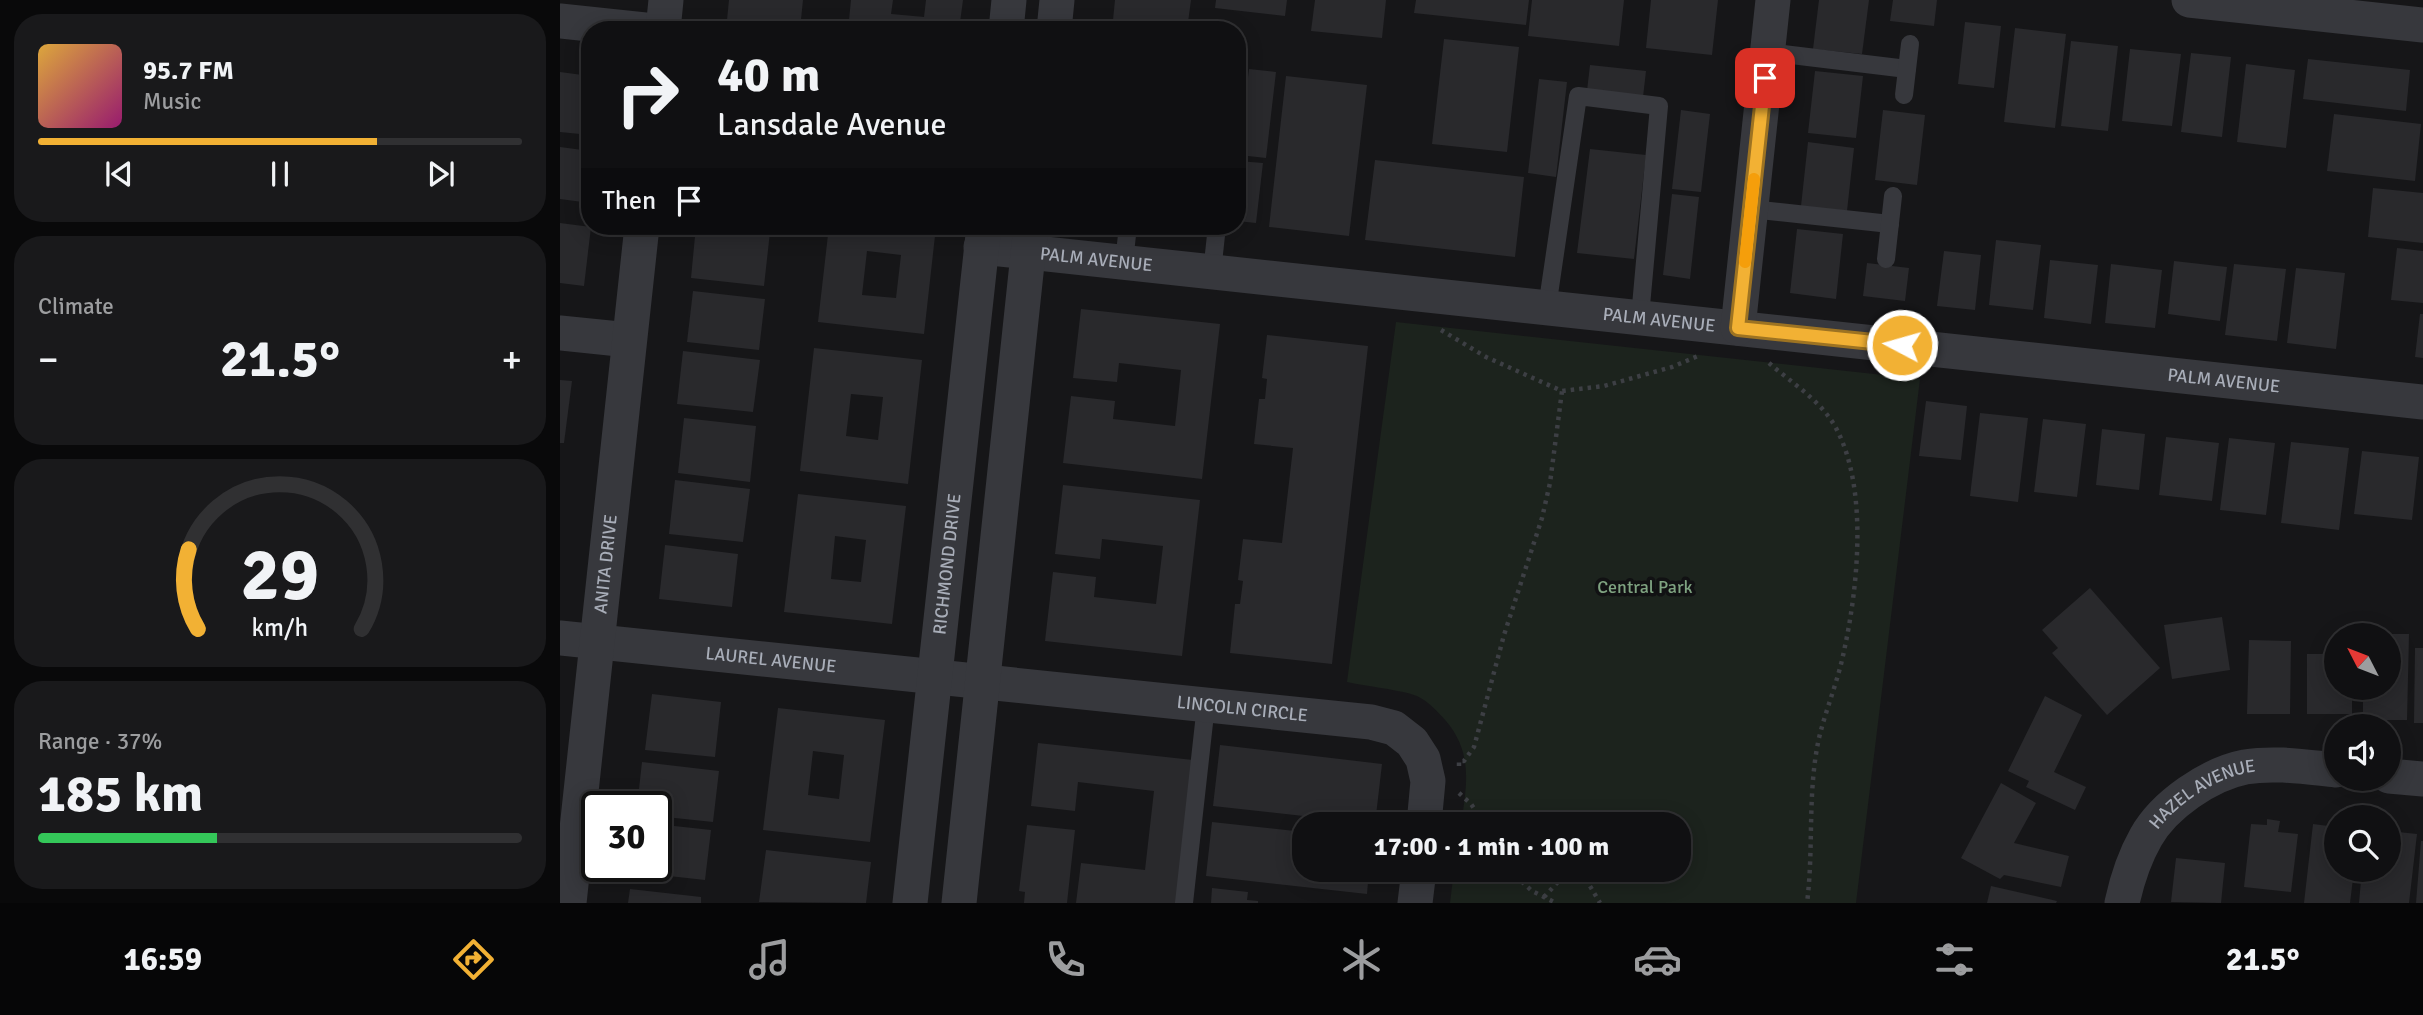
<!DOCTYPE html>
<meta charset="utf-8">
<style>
body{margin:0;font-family:Signika,sans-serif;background:#19191b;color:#f1f3f6;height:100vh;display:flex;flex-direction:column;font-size:26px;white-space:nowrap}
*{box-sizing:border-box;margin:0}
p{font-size:23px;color:#9c9d9f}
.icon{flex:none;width:38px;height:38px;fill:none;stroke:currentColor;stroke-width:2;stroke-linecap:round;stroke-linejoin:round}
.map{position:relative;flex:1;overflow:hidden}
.sheet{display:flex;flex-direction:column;gap:14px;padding:14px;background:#09090a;width:560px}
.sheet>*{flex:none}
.banner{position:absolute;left:21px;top:21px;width:665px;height:214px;border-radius:28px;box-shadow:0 4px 18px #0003,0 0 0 2px #303032;background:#101012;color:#f1f3f6;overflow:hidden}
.needle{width:46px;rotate:312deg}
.controls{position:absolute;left:1764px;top:623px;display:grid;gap:14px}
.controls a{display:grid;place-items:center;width:77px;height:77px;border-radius:50%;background:#101012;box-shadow:0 4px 18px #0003,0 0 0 2px #303032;font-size:35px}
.speed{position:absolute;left:21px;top:791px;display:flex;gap:14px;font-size:35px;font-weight:700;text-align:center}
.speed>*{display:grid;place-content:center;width:91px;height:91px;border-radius:50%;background:#101012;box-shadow:0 4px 18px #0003,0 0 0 2px #303032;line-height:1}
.speed .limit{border:4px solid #111;border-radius:10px;background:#fff;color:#111}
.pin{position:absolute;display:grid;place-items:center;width:60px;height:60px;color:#fff;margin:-30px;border-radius:14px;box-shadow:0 4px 10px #0006}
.me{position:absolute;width:77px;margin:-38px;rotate:276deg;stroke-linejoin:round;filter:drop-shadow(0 0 5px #0008)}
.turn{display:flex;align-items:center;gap:24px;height:147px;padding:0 21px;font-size:32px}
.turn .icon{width:91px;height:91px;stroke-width:2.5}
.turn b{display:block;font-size:49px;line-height:60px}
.then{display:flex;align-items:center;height:66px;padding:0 21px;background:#0003;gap:14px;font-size:26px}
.big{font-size:52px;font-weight:800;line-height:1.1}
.sheet .widget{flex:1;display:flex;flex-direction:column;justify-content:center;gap:10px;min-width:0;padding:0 24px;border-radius:28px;background:#19191b}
.sheet .dial{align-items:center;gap:0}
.dial svg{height:182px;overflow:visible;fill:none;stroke:#303032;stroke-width:7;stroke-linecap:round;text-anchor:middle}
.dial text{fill:#f1f3f6;stroke:none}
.song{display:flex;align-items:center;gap:21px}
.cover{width:84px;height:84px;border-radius:10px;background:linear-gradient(135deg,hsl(40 70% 55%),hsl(320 70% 35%))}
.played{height:7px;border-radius:4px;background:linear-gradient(90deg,#f2b134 70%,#303032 70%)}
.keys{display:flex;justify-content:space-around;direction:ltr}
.heat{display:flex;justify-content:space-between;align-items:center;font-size:38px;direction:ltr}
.charge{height:10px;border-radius:5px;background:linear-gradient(90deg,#34c759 37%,#303032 0)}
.trip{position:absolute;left:732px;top:812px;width:399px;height:70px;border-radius:28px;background:#101012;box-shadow:0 4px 18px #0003,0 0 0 2px #303032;font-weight:800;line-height:70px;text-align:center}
.dock{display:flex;height:112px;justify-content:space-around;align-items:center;background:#060607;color:#9c9d9f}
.dock .icon{width:49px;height:49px}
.dock .selected{color:#f2b134}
.dock b{font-size:32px;color:#f1f3f6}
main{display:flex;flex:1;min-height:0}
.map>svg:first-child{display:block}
</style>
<main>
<section class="sheet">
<div class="widget">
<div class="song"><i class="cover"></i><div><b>95.7 FM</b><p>Music</p></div></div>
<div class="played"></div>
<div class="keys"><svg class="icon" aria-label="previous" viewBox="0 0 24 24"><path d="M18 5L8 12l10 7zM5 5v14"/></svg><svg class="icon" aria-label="pause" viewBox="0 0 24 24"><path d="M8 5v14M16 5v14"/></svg><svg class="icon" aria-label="next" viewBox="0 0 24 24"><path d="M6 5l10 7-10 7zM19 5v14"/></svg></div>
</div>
<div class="widget"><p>Climate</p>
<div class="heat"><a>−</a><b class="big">21.5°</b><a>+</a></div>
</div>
<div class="widget dial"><svg viewBox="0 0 100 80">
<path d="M14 69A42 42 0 1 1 86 69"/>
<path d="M14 69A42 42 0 0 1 10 34" stroke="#f2b134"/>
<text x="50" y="56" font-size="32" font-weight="700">29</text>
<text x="50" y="72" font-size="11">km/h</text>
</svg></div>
<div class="widget"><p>Range · 37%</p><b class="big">185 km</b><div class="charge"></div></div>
</section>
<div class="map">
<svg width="1863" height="903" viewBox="0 0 1863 903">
<rect width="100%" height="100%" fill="#161618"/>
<path fill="#1c231d" d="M836,322l524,57 -64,524h-406l4,-33h224v-46h-217c6,-39 12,-71 -15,-103 -8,-9 -18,-20 -29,-25 -15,-6 -53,-10 -70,-14z"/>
<g fill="#29292c" fill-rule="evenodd">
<polygon points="169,0 243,0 240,29 167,20"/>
<polygon points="291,0 333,0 331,14 364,17 366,0 403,0 399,30 288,30"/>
<polygon points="555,0 631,0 627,30 552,30"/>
<polygon points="656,0 727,0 725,16 655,8"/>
<polygon points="755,0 826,0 822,38 751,31"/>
<polygon points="856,0 969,0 966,25 854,13"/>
<polygon points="972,0 1064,0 1059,46 968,36"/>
<polygon points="1091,0 1158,0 1152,55 1086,48"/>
<polygon points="1259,0 1309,0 1302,54 1253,49"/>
<polygon points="1333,0 1377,0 1374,26 1330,21"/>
<polygon points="1405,22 1441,26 1434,88 1398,84"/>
<polygon points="1455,28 1506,34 1495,128 1444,122"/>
<polygon points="884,39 959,47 947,152 872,144"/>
<polygon points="1511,41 1558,46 1548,131 1501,126"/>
<polygon points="1570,49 1621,54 1612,126 1562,121"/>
<polygon points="1631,53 1671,57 1662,137 1621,132"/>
<polygon points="1748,59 1850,70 1846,111 1743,99"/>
<polygon points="1686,64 1735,70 1726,148 1677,142"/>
<polygon points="1030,65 1086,71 1083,97 1027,91"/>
<polygon points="689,69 716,72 706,158 679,155"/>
<polygon points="1255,71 1303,76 1296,138 1248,133"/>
<polygon points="0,72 30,76 30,135 0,132"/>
<polygon points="726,76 807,85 789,236 709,227"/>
<polygon points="979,79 1007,82 996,177 968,173"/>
<polygon points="1121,110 1150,114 1141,192 1112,189"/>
<polygon points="1323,110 1365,115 1357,185 1315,180"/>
<polygon points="1774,114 1861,124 1855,181 1767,171"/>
<polygon points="1248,142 1294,148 1287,211 1241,206"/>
<polygon points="0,147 30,151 30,203 0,199"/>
<polygon points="1030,149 1086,155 1074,259 1017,253"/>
<polygon points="815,160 964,177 955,257 805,240"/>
<polygon points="678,161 703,163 696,223 677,221"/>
<polygon points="1813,188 1863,193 1863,243 1808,237"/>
<polygon points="1112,194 1139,197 1130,279 1103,275"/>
<polygon points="0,223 31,227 24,286 0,283"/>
<polygon points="136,226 210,232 204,286 131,278"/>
<path d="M269,226l107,1 -12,107 -106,-12zM307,251l34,4 -5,43 -34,-3z"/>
<polygon points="1237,229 1283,234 1276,299 1230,293"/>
<polygon points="1436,240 1481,245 1473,310 1429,305"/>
<polygon points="1837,248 1863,251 1863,303 1831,300"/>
<polygon points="1384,251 1421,255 1415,310 1377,306"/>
<polygon points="1490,260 1538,265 1531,324 1484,318"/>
<polygon points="1614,261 1667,267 1660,321 1608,314"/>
<polygon points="1307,263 1349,268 1345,301 1303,296"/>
<polygon points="1551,264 1602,270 1595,328 1545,323"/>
<polygon points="1674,264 1726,269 1717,341 1665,335"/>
<polygon points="1736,268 1785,273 1776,349 1727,343"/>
<polygon points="133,291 205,299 199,350 127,342"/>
<polygon points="521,309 660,324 642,479 503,463 511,396 555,401 553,419 615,426 621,370 559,363 557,382 513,378"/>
<polygon points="1860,314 1863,314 1863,358 1855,357"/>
<polygon points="707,335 808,346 772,664 670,653 675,604 680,604 683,581 678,580 683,539 722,543 733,448 694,444 699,399 705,399 707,379 702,378"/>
<path d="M254,348l108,12 -14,124 -108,-13zM291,394l32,3 -5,43 -32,-4z"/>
<polygon points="123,351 200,360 193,412 117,404"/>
<polygon points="0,380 12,381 4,443 0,443"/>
<polygon points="1366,401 1407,406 1401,460 1359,456"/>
<polygon points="1420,413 1468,418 1458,502 1410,496"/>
<polygon points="124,418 196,426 190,482 118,473"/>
<polygon points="1483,419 1526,424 1517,497 1474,492"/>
<polygon points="1542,429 1585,434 1579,490 1536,485"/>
<polygon points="1606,437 1659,443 1652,501 1599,495"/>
<polygon points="1669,438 1715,443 1706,515 1660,510"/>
<polygon points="1731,442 1789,448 1779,530 1721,523"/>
<polygon points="1802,451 1859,457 1852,520 1794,514"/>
<polygon points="115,480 190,489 183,542 109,534"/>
<polygon points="503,485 640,500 622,656 485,641 493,572 536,577 534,597 596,604 603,546 542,539 540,559 495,554"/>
<path d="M238,494l108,12 -14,118 -108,-12zM275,536l31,4 -5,42 -30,-3z"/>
<polygon points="105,545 178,554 172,607 99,599"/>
<polygon points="1530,588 1600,668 1547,715 1492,653 1498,648 1482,630"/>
<polygon points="1662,617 1670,670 1612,679 1604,625"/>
<polygon points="1829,634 1849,634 1847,720 1803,720 1803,688 1829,688"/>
<polygon points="1689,640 1731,641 1730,714 1687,714"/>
<polygon points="1855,648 1863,648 1863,723 1854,723"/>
<polygon points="1747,654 1776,654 1776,688 1792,688 1792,714 1747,714"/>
<polygon points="92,694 161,702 155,757 85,750"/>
<polygon points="1485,696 1522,715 1494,772 1526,787 1515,810 1466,787 1469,781 1448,771"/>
<path d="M218,708l107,12 -15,122 -107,-12zM253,751l31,4 -5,44 -31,-4z"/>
<polygon points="478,743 633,760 617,903 516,903 521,863 585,870 594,791 518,782 515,811 471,806"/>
<polygon points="660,745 822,764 815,824 653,806"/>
<polygon points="82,762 159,771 153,822 96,816 96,807 77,807"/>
<polygon points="1441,783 1476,803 1454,843 1509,856 1501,887 1444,875 1440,879 1401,858"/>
<polygon points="1707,819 1720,821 1718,832 1738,834 1731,892 1684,887 1691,824 1707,825"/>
<polygon points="652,822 744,832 744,870 809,870 807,894 646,876"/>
<polygon points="96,824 151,830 145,880 73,872 74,866 96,866"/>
<polygon points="1753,824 1776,827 1776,870 1794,870 1790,903 1744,903"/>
<polygon points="467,825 515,830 507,903 464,903 465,892 459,891"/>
<polygon points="1829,831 1857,834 1849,903 1799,903 1802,870 1829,870"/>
<polygon points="1861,841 1863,841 1863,903 1856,903"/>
<polygon points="206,850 311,862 306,903 199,902"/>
<polygon points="1616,858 1665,863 1661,903 1611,902"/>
<polygon points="1431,886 1497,901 1496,903 1427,903"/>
<polygon points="652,888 688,892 687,900 698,901 698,903 651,903"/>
<polygon points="70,889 141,897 141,903 68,903"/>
</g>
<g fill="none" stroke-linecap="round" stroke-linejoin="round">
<g stroke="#3d3f44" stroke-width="4.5" stroke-dasharray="3.5 5" stroke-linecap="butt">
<polyline points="881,330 926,357 1002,391 1044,386 1112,367 1138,356"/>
<path d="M1209,363c24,21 54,39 68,67 31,60 21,157 7,221 -6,30 -18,58 -25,87 -12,55 -5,110 -12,165"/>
<polyline points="899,766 899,761 904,761 914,747 944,635 982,518 990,483 1002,391"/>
<polyline points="899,793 911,804 925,824"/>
<polyline points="949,870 972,891 996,903"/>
<polyline points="1026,870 1027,881 1040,903"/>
<polyline points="984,897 1009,870"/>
</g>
<g stroke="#37383d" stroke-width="18">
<polyline points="1207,52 1347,69"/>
<polyline points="1344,95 1350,44"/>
<polyline points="1191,209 1330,224"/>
<polyline points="1326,259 1333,196"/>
<polyline points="564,262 568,226"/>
<polyline points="652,272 657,226"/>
<polyline points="987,308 1018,96 1099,106 1080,317"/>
<polyline points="624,903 646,705"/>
</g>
<g stroke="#37383d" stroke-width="35">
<polyline points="1629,0 1863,25"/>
<polyline points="0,21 85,30"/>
<polyline points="103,30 106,0"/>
<polyline points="446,30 449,0"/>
<polyline points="494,30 497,0"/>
<path id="s1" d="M421,247l1442,155"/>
<polyline points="1178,328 1213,0"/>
<polyline points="0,333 69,340"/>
<path id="s2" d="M0,638l811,84 23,6 18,14 11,17 5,22 -4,43"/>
<polyline points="1829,776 1863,779"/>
<path id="s3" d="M9,903l73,-677"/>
<path id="s4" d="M350,903l74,-677"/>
<polyline points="399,903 471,226"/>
<polyline points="855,903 859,870"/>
<path id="s5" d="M1562,903c5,-23 12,-45 24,-66 18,-32 63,-63 99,-70 30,-5 61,0 91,3"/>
</g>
</g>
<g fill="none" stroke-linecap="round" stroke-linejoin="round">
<defs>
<polyline id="route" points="1205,78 1178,328 1342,345"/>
</defs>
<use href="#route" stroke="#9d7322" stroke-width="18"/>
<use href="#route" stroke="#f2b134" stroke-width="12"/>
<polyline stroke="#f59e0b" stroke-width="12" points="1185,262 1194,179"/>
</g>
<g text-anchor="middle" stroke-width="7" stroke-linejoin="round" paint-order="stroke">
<g font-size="18" fill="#a8adb8" stroke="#111113">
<text dy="6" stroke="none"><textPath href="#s1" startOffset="116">PALM AVENUE</textPath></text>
<text dy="6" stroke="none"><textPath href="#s1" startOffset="682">PALM AVENUE</textPath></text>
<text dy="6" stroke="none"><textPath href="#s1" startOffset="1250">PALM AVENUE</textPath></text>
<text dy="6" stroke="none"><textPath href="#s3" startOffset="341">ANITA DRIVE</textPath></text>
<text dy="6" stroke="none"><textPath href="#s4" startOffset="341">RICHMOND DRIVE</textPath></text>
<text dy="6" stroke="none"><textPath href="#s2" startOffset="212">LAUREL AVENUE</textPath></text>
<text dy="6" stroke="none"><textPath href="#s2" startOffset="686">LINCOLN CIRCLE</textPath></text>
<text dy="6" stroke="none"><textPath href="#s5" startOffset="144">HAZEL AVENUE</textPath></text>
</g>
<g font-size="18" fill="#7fa381" stroke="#111113">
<text x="1085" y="593">Central Park</text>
</g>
</g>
</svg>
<div class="controls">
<a><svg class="needle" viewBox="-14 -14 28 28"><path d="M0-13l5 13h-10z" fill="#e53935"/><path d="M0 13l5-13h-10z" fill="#9c9d9f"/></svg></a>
<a><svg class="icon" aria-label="sound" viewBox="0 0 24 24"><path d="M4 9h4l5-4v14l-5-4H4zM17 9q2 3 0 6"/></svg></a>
<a><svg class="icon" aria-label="search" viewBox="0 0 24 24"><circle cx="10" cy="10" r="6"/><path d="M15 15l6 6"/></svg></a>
</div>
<div class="speed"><div class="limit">30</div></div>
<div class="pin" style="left:1205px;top:78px;background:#d93025"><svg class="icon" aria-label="arrive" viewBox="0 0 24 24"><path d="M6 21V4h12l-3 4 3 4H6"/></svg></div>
<svg class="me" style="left:1342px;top:345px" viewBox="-20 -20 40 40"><circle r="17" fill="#f2b134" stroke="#fff" stroke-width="3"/><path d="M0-11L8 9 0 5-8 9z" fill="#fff"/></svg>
<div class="trip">17:00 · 1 min · 100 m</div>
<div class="banner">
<div class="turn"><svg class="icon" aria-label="right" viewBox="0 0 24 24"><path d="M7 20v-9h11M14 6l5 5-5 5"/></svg><div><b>40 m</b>Lansdale Avenue</div></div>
<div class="then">Then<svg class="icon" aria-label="arrive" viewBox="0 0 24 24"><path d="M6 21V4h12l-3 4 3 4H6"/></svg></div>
</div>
</div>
</main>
<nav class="dock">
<b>16:59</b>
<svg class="icon selected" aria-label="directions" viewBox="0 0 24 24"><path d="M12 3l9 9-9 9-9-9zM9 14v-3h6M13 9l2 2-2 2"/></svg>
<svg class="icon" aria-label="music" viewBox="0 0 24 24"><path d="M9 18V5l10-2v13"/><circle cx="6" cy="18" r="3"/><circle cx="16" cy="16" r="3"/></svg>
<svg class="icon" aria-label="phone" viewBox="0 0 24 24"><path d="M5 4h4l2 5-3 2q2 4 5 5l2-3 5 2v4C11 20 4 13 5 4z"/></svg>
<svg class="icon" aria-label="climate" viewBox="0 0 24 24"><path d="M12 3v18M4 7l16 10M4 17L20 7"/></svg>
<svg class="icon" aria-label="car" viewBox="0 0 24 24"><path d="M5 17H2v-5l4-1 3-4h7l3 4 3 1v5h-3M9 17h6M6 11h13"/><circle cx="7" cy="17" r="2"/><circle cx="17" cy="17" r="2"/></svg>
<svg class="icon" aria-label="filters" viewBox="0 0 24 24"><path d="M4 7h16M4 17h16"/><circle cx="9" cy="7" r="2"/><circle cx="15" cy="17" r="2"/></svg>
<b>21.5°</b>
</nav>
